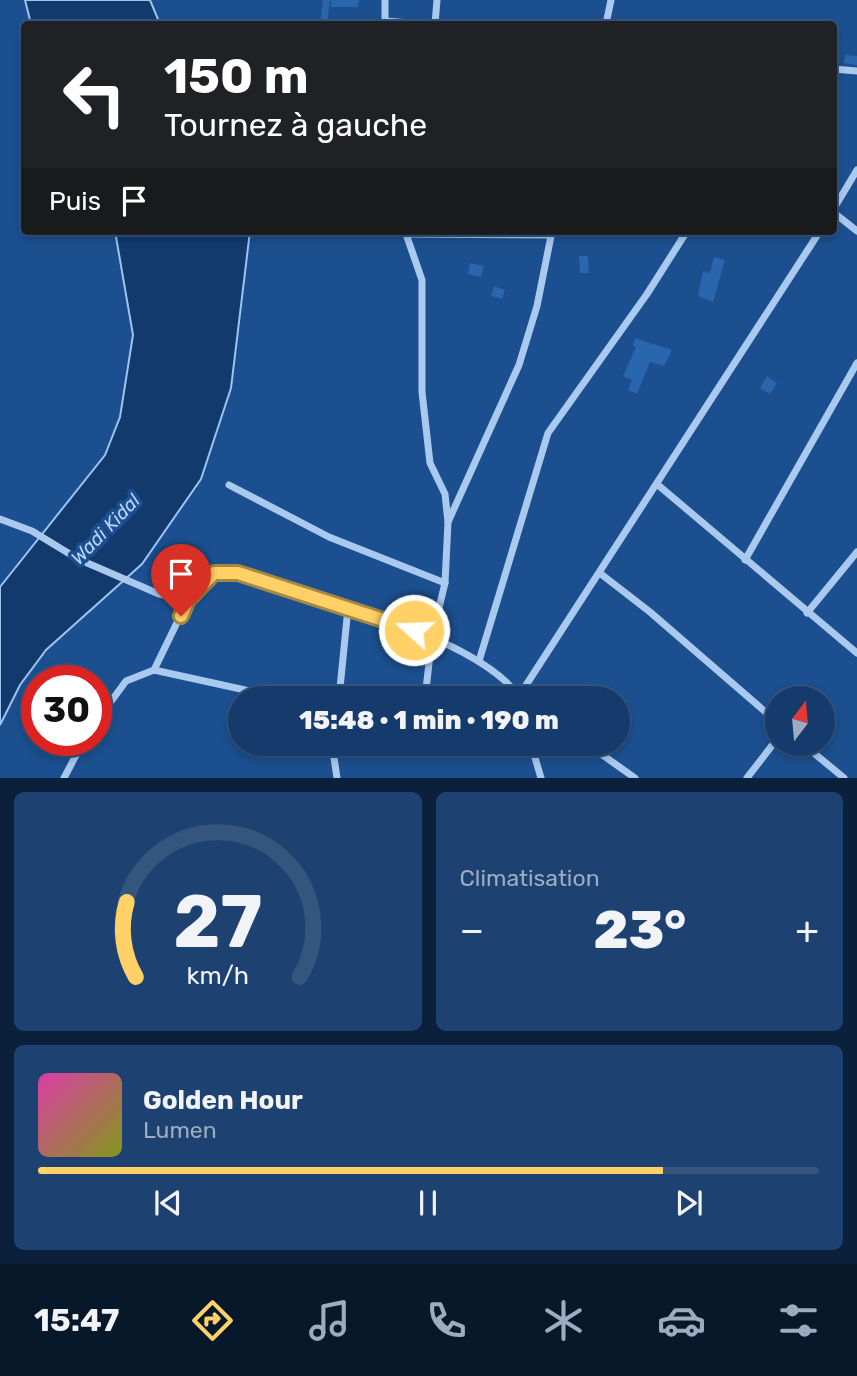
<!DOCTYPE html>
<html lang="fr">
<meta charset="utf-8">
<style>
body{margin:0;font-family:Rubik,sans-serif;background:#1d4271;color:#f1f3f6;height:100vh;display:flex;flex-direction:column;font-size:26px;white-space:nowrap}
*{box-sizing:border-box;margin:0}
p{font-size:23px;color:#9dadc1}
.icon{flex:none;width:38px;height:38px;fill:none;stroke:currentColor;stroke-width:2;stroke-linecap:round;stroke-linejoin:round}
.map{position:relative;height:778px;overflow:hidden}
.details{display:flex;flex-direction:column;gap:14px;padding:14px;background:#0b203b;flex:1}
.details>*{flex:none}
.top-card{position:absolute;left:21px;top:21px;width:816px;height:214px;border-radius:7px;box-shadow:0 4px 10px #0003,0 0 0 2px #33557e;background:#202124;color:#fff;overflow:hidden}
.needle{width:46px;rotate:16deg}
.fabs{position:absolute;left:765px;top:686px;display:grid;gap:14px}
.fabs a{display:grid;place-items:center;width:70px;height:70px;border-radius:50%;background:#143b6b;box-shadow:0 4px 10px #0003,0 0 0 2px #33557e;font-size:35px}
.speed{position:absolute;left:21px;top:665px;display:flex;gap:14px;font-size:35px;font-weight:700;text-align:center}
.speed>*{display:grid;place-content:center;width:91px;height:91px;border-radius:50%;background:#143b6b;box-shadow:0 4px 10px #0003,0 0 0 2px #33557e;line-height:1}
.speed .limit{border:10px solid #d22;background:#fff;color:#111}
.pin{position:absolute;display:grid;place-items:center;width:60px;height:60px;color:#fff;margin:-72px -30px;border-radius:50% 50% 50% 0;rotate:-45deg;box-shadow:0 0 7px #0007}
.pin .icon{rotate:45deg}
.me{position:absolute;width:77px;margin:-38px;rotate:290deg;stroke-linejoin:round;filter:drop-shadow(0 0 5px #0008)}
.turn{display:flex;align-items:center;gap:24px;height:147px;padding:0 28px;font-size:32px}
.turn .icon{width:91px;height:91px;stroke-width:2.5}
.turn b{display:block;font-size:49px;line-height:60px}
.then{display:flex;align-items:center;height:66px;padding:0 28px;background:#0003;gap:14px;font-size:26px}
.big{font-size:52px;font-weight:800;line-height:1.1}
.details .card{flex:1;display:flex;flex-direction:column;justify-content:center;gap:10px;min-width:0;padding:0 24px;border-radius:10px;background:#1d4271}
.details .dial{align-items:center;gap:0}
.dial svg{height:182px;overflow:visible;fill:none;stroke:#33557e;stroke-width:7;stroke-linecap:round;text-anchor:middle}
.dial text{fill:#f1f3f6;stroke:none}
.song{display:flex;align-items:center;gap:21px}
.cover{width:84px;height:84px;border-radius:10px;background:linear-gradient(135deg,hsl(320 70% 55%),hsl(70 70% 35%))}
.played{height:7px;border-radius:4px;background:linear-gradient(90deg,#ffd166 80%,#33557e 80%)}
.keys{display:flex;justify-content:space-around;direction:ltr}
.heat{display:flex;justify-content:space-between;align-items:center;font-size:38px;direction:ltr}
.details .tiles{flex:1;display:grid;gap:14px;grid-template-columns:1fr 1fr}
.card:last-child{grid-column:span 2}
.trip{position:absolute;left:228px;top:686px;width:402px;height:70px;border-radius:35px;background:#143b6b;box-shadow:0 4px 10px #0003,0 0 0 2px #33557e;font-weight:800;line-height:70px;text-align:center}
.dock{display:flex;height:112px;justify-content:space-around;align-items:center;background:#08182b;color:#9dadc1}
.dock .icon{width:49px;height:49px}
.dock .selected{color:#ffd166}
.dock b{font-size:32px;color:#f1f3f6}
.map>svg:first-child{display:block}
</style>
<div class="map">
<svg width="857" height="778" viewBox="0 0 857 778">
<rect width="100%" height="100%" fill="#1b4f8f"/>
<g fill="#123a6d" stroke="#9cc4f0" stroke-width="2">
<polygon points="25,0 150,0 160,24 31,24"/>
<polygon points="115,231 250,231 231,388 201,479 142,564 46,650 20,685 0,725 0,587 105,455 120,417 133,335"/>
</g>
<g fill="#2a66ad">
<polygon points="323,0 330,0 327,24 320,24"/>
<polygon points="331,0 359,0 358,7 331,7"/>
<polygon points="845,55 857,56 857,65 844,63"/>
<polygon points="579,256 588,256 589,273 580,273"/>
<polygon points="714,257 725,260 713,302 698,296 703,271 710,273"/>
<polygon points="470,263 484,266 481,277 468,274"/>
<polygon points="494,286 505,290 502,299 491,296"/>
<polygon points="635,338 672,350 664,366 650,362 637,394 628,390 632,380 623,376 636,347 633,346"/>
<polygon points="767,376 777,383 770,394 760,388"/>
</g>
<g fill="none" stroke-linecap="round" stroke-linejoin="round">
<g stroke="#a9c9ee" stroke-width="7">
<polyline points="385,21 423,24"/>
<polyline points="385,24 385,0"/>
<polyline points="435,24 437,0"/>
<polyline points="606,24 611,0"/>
<polyline points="833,69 857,71"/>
<polyline points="833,210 857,170"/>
<polyline points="833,212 857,231"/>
<polyline points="405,231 422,280 422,392 430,463 445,494 448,522 445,583 432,637 425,698"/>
<polyline points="406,234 550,235"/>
<polyline points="229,485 329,537 445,583"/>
<polyline points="658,485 857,653"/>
<polyline points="0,519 32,531 78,559 159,594 188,600"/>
<polyline points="448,522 519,365 537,306 552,231"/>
<polyline points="745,560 857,363"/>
<polyline points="601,574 650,612 777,722"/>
<polyline points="807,613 857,552"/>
<polyline points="479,661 548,433 647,294 687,231"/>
<path d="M154,670l34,-70 26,-27h24c71,22 242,64 282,125"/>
<polyline points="339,698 348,608"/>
<polyline points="523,698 519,696 820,231"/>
<polyline points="96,722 126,681 154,670 282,698"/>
<polyline points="332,744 337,778"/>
<polyline points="531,744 541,778"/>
<polyline points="587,744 635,778"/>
<polyline points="803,744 844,778"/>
<polyline points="64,778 84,740"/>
<polyline points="747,778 777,739"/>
</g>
</g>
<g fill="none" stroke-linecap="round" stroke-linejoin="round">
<defs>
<polyline id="route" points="181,616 188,600 214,573 238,573 414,630"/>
</defs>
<use href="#route" stroke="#a68842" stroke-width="18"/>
<use href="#route" stroke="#ffd166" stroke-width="12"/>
</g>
<g text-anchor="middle" stroke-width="7" stroke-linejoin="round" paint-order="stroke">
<g font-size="19" font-style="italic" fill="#b5d3f5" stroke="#1b4f8f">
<text transform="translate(105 529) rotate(-46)" y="7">Wadi Kidal</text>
</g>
</g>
</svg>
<div class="fabs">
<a><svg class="needle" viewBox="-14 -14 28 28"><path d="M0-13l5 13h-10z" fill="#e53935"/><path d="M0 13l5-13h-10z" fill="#9dadc1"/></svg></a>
</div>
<div class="speed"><div class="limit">30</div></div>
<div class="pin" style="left:181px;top:616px;background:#d93025"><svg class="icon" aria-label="arrive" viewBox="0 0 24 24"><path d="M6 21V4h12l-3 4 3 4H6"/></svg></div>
<svg class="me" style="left:414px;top:630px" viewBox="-20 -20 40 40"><circle r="17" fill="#ffd166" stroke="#fff" stroke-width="3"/><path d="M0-11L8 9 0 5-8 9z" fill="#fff"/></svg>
<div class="trip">15:48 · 1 min · 190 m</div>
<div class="top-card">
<div class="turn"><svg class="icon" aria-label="left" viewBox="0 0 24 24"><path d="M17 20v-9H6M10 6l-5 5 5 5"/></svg><div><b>150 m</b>Tournez à gauche</div></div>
<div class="then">Puis<svg class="icon" aria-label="arrive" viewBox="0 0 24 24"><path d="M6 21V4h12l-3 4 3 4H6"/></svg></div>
</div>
</div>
<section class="details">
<div class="tiles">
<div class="card dial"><svg viewBox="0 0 100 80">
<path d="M14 69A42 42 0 1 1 86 69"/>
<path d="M14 69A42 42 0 0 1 10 36" stroke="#ffd166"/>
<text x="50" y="56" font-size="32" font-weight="700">27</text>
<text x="50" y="72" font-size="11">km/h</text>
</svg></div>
<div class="card"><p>Climatisation</p>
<div class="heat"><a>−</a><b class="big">23°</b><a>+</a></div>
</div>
<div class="card">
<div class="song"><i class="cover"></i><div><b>Golden Hour</b><p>Lumen</p></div></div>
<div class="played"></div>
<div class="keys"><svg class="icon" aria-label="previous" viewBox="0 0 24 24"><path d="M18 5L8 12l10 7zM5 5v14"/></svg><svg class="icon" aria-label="pause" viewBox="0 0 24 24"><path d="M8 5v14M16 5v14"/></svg><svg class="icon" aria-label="next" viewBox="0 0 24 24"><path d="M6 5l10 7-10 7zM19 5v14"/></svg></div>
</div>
</div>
</section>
<nav class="dock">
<b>15:47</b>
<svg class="icon selected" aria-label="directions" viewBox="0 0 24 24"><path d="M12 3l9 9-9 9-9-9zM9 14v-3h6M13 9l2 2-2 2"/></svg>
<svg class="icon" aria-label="music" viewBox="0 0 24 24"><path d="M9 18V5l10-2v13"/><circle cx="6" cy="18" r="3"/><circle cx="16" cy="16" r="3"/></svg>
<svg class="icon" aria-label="phone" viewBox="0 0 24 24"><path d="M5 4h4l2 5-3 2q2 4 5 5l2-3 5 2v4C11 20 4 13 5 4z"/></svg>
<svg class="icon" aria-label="climate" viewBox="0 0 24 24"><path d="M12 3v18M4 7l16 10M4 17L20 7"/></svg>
<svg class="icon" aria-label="car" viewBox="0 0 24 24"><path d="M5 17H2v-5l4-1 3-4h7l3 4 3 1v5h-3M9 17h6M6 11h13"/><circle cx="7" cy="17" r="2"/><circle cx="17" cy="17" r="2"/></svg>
<svg class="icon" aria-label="filters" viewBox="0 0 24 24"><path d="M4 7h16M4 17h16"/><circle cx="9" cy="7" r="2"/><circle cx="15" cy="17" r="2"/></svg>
</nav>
